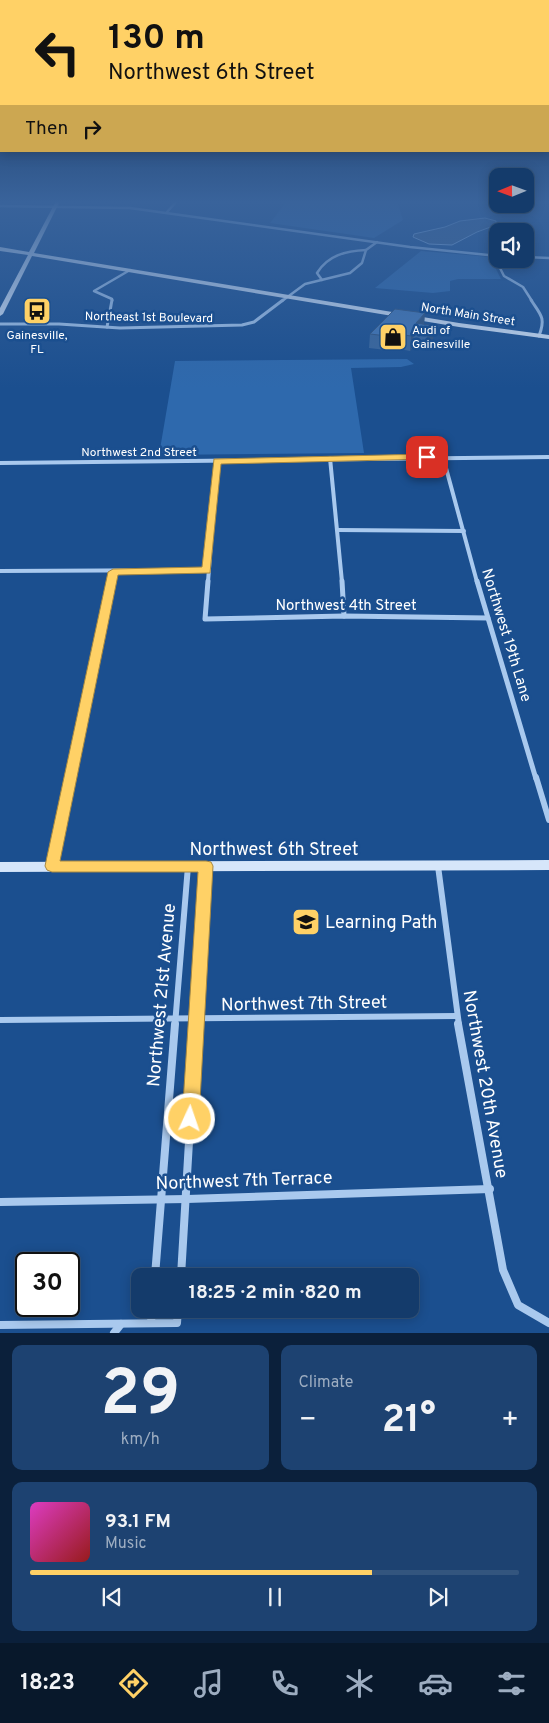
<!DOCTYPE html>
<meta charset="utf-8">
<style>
body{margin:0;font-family:Overpass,sans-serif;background:#1d4271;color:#f1f3f6;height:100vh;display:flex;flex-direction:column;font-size:19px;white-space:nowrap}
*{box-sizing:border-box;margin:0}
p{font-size:16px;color:#9dadc1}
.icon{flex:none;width:28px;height:28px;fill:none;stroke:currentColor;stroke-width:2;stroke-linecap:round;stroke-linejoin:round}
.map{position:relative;height:1333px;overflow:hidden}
.side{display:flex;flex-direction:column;gap:12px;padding:12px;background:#0b203b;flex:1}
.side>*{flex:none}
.hud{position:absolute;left:0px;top:0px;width:550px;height:152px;box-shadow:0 2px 12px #0003,0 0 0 1px #33557e;background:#ffd166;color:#111;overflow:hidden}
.needle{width:32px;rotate:269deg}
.tools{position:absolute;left:489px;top:168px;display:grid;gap:10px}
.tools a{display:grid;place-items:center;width:45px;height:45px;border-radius:10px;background:#143b6b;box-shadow:0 2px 12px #0003,0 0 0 1px #33557e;font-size:25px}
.speed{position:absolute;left:15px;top:1252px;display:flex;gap:10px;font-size:25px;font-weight:700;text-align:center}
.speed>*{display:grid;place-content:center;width:65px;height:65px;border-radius:50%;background:#143b6b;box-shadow:0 2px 12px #0003,0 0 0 1px #33557e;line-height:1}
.speed .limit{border:2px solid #111;border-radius:8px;background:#fff;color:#111}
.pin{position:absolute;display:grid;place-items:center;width:42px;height:42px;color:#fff;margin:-21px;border-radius:10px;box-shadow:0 2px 8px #0006}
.me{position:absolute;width:55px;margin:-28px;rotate:3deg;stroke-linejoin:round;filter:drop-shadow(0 0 4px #0008)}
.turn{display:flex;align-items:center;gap:18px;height:105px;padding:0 25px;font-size:22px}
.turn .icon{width:65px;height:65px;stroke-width:2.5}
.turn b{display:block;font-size:35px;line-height:42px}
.then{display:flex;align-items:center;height:48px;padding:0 25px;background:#0003;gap:10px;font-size:19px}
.big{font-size:38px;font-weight:700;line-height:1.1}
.side .widget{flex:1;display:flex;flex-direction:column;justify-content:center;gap:8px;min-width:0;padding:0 18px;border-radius:10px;background:#1d4271}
.side .dial{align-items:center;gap:0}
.dial b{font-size:65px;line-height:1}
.song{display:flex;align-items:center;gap:15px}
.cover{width:60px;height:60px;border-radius:8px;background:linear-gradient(135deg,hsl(310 70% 55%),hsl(0 70% 35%))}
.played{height:5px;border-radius:2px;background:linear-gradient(90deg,#ffd166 70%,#33557e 70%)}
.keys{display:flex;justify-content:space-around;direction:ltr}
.heat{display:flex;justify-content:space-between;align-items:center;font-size:28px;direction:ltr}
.side .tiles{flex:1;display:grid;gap:12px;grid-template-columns:1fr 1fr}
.widget:last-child{grid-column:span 2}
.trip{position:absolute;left:131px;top:1268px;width:288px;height:50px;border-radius:10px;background:#143b6b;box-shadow:0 2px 12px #0003,0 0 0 1px #33557e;font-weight:700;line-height:50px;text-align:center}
.dock{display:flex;height:80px;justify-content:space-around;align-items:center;background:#08182b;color:#9dadc1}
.dock .icon{width:35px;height:35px}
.dock .selected{color:#ffd166}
.dock b{font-size:22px;color:#f1f3f6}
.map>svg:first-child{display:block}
</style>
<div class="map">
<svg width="549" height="1333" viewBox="0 0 549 1333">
<rect width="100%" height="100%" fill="#1b4f8f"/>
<g fill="#2e69ad">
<polygon points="287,201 397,201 403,220 374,238 270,223"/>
<polygon points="421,251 490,257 501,279 458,279 450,281 450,291 433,293 375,288"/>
<polygon points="407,359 414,364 401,367 351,368 364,453 159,455 175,361"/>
</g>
<polygon fill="#3c6290" stroke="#9cc4f0" points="485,218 496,221 496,225 477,232 452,245 429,244 413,237 414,234 445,227 460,221"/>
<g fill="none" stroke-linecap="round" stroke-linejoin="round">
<g stroke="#a9c9ee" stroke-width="2.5">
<polyline points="0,206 130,208 410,247 498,256"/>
<polyline points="167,212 177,201"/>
<polyline points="525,257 549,258"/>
<polyline points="495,258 504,276 523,287 532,301"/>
<path d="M322,280l-5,-7c11,-18 29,-22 49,-23"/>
<polyline points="112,301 112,299 94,291 130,270"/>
<polyline points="282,301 305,284 350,273 362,263 366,250 377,242"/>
</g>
<g stroke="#a9c9ee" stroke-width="3">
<path d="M531,300c10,15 15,18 8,36"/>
<polyline points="0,324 59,324 120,328 242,325 254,322 283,300"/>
<polyline points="107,327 112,300"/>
</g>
<g stroke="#a9c9ee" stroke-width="4">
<polyline points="443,457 477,582"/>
<polyline points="330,458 342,582"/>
<polyline points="0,463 549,457"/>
<polyline points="338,530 464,531"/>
<polyline points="0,571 207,570"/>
<polyline points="111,582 113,572"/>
<polyline points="208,582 217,461"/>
</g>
<g stroke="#a9c9ee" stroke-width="5">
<polyline points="208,581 205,619 344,616 488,618"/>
<polyline points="342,581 344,616"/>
<polyline points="477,581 536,779"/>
<polyline points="70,779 111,581"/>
</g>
<g stroke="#a9c9ee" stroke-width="6">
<polyline points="536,777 549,820"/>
<polyline points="52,866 70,777"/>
<polyline points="438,866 459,1025"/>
<polyline points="0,1020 457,1016"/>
<polyline points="175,1025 188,866"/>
<polyline points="196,1025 206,866"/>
</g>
<g stroke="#a9c9ee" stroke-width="8">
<polyline points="458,1024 503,1270 518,1305 549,1323"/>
<polyline points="0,1202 187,1199 490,1189"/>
<polyline points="155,1276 175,1024"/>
<polyline points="181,1276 196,1024"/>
<polyline points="151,1323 152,1309"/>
<polyline points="0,1325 177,1323 178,1309"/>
<polyline points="114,1333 121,1324"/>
</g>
<g fill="#d6e6fa" fill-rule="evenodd">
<polygon points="56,201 60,201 34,253 459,323 549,335 549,339 459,327 32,256 3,314 0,316 0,308 28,255 0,251 0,247 29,252"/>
<polygon points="549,860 549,870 0,872 0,862"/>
</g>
</g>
<polygon fill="#3a679d" points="424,325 433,341 426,350 412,348 410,351 390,347 386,350 369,348 370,334"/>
<g fill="#305480">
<polygon points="425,313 424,328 416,323"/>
<polygon points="434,326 433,341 426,350 427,335"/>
<polygon points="391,333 390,347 386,350 387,336"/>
<polygon points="414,333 412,348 410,351 411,336"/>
</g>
<polygon fill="#4478b7" stroke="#305480" points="395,309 425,313 416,323 434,326 427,335 414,333 411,336 391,333 387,336 370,334"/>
<linearGradient id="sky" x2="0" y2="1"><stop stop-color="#0f2b4f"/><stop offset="0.52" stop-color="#39639b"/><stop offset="1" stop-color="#39639b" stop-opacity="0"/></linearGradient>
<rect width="549" height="388" fill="url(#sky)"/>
<polygon fill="#ffd166" stroke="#a68842" points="427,454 432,457 430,459 221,464 210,573 118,575 60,861 206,861 211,862 213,866 199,1119 197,1125 190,1128 184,1125 182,1119 198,872 52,872 47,870 45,866 108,572 113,569 202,567 214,459"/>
<defs>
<symbol id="bus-square" viewBox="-11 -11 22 22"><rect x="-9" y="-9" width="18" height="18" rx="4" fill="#ffd166" stroke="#1b4f8f"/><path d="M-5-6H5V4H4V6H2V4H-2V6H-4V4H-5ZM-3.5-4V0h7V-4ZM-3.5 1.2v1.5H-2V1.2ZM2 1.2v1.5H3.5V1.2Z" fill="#111"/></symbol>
<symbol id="shop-square" viewBox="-11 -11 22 22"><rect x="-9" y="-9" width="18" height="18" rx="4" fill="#ffd166" stroke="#1b4f8f"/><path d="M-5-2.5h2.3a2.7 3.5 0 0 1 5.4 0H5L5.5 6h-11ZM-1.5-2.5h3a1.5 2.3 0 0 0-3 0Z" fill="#111"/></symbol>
<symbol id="school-square" viewBox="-11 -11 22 22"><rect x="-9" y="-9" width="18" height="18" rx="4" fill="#ffd166" stroke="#1b4f8f"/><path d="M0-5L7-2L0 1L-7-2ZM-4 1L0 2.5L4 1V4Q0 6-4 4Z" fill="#111"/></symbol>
</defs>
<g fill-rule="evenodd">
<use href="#bus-square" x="21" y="295" width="32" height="32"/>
<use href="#shop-square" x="377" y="321" width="32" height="32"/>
<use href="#school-square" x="290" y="906" width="32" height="32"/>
</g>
<g text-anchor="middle" stroke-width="5" stroke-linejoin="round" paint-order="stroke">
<g font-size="12" fill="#fff" stroke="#1b4f8f">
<text transform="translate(468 314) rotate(9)" y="4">North Main Street</text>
<text transform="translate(149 317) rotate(1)" y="4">Northeast 1st Boulevard</text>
<text x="139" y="456">Northwest 2nd Street</text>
</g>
<g font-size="12" fill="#fff" stroke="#1b4f8f" text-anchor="start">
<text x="412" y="334">Audi of<tspan x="412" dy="14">Gainesville</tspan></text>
<text x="37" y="339" text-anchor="middle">Gainesville,<tspan x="37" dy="14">FL</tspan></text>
</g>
<g font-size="15" fill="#fff" stroke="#1b4f8f">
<text x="346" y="610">Northwest 4th Street</text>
<text transform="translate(507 635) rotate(73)" y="5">Northwest 19th Lane</text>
</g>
<g font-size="18" fill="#fff" stroke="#1b4f8f">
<text x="274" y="855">Northwest 6th Street</text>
<text transform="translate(161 995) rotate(-85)" y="6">Northwest 21st Avenue</text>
<text transform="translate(304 1003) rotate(-1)" y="6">Northwest 7th Street</text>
<text transform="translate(486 1084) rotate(80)" y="6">Northwest 20th Avenue</text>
<text transform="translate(244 1180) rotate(-2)" y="6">Northwest 7th Terrace</text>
</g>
<g font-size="18" fill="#fff" stroke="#1b4f8f" text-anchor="start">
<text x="325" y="928">Learning Path</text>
</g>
</g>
</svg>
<div class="tools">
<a><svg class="needle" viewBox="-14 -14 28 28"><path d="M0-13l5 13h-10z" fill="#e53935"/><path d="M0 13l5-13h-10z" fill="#9dadc1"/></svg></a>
<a><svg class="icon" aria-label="sound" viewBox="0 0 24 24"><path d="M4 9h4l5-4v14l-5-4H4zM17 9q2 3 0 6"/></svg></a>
</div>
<div class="speed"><div class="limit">30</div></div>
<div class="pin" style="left:427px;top:457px;background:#d93025"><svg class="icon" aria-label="arrive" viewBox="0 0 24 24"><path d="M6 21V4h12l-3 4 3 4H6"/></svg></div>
<svg class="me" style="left:190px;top:1119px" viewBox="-20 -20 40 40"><circle r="17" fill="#ffd166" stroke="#fff" stroke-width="3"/><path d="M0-11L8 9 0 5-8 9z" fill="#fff"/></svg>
<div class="trip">18:25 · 2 min · 820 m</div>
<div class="hud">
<div class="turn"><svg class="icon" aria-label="left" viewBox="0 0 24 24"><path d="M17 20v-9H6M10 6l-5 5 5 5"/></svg><div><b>130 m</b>Northwest 6th Street</div></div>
<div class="then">Then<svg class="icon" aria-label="right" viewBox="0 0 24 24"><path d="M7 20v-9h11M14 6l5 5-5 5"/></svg></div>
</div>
</div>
<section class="side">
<div class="tiles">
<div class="widget dial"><b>29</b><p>km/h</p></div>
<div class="widget"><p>Climate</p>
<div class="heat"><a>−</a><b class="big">21°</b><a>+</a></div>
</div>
<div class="widget">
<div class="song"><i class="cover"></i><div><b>93.1 FM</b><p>Music</p></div></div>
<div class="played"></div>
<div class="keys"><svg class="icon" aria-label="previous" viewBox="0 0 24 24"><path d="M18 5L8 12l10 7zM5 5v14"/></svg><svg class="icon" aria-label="pause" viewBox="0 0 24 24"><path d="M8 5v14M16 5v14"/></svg><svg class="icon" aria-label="next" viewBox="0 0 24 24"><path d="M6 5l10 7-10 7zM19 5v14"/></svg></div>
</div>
</div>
</section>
<nav class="dock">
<b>18:23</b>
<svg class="icon selected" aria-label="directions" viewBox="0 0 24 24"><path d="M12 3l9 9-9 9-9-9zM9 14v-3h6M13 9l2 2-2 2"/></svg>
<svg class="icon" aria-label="music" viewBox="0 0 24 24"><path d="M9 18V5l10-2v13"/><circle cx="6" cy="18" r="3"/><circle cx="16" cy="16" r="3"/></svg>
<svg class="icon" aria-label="phone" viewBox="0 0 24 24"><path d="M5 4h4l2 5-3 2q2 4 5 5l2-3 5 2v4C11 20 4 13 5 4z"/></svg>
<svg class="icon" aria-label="climate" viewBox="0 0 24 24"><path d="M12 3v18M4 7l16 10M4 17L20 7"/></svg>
<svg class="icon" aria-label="car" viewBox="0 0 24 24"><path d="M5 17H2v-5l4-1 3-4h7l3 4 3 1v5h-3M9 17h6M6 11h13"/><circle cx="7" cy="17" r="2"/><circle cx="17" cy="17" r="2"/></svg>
<svg class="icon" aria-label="filters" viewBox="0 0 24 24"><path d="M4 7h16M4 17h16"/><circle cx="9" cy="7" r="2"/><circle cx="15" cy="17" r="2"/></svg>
</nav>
